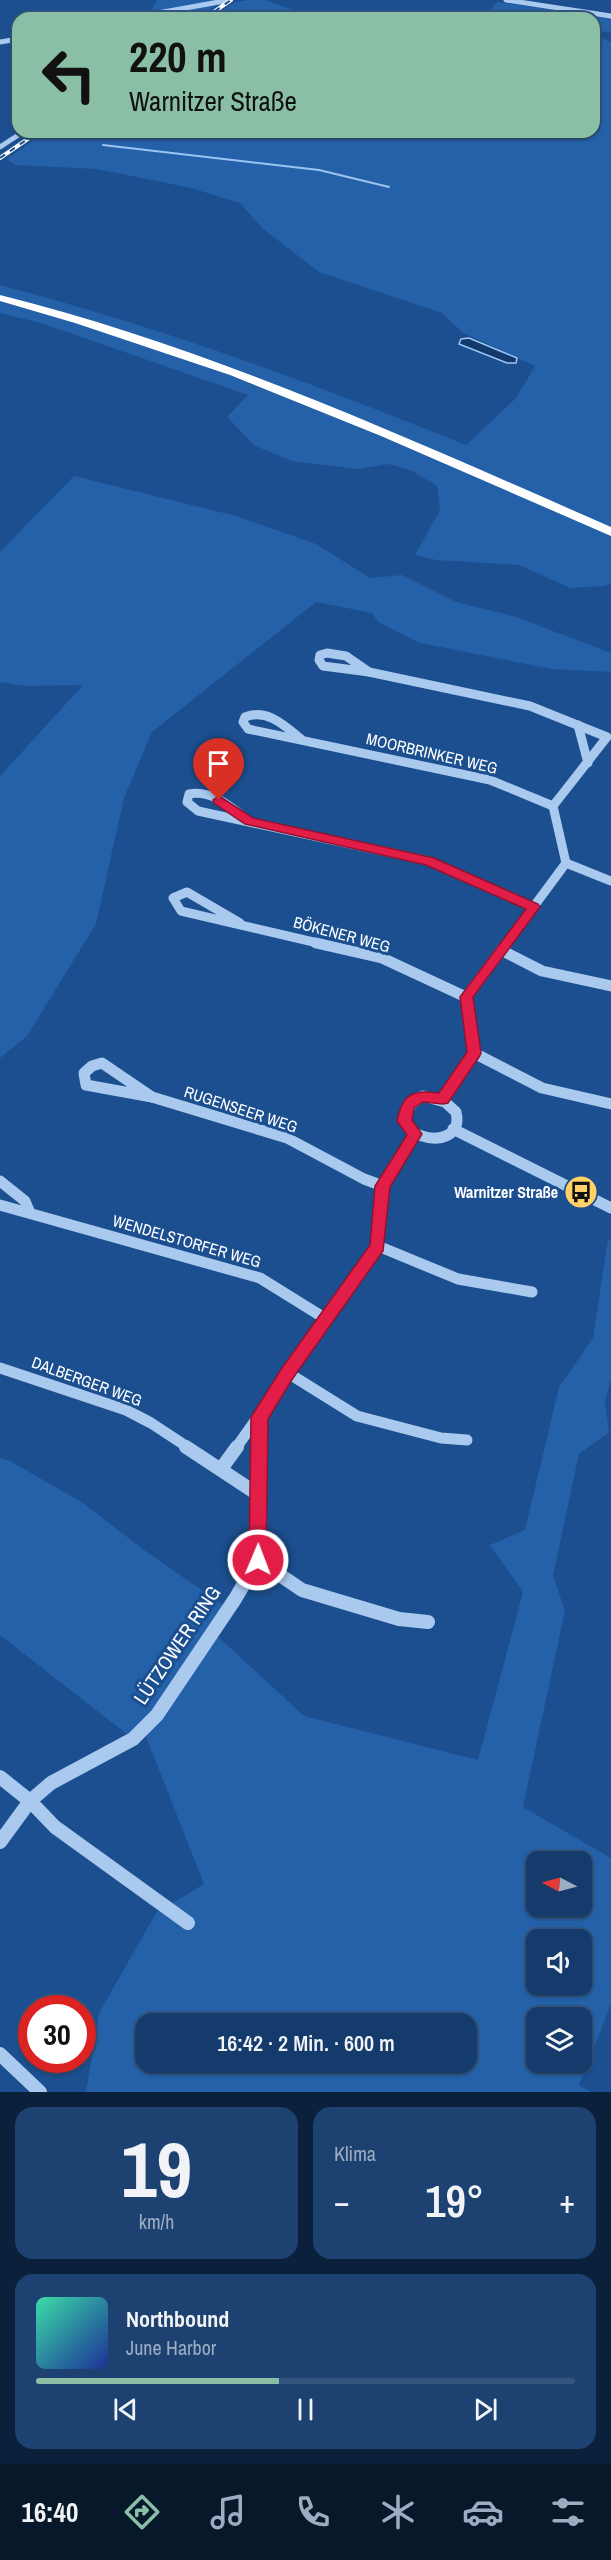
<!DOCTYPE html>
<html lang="de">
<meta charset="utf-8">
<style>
body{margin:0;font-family:"Archivo Narrow",sans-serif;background:#1d4271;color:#f1f3f6;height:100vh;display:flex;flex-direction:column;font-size:22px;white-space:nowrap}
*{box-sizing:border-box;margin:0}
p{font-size:20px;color:#9dadc1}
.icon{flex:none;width:33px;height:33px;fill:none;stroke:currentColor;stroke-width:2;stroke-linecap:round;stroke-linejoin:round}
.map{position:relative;height:2092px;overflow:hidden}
.panel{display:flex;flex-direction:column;gap:15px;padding:15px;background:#0b203b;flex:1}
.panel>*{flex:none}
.hud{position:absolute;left:12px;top:12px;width:588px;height:126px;border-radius:18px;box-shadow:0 2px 4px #0004,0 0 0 2px #33557e;background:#8abfa5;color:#111;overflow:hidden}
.needle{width:39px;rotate:276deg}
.tools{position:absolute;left:526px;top:1851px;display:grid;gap:12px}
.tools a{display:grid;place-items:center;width:66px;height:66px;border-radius:12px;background:#143b6b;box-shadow:0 2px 4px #0004,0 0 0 2px #33557e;font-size:30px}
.speed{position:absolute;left:18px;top:1995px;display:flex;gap:12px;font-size:30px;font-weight:700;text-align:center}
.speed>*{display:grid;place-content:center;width:78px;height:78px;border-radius:50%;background:#143b6b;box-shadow:0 2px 4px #0004,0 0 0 2px #33557e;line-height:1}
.speed .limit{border:9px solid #d22;background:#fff;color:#111}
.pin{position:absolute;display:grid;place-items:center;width:51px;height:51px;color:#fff;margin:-62px -26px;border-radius:50% 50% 50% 0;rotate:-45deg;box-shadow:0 0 6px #0007}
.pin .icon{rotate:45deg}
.me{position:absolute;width:66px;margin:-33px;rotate:1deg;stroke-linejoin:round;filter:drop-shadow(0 0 4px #0008)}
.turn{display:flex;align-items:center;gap:21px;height:126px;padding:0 18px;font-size:27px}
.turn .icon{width:78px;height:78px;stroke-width:2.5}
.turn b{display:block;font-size:42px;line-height:51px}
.big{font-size:45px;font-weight:600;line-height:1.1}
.panel .widget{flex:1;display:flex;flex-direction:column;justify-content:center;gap:9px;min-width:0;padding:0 21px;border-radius:18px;background:#1d4271}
.panel .dial{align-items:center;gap:0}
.dial b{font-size:78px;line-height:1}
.song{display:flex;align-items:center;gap:18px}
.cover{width:72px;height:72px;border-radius:9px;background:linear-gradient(135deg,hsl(160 70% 55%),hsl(230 70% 35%))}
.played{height:6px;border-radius:3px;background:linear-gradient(90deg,#8abfa5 45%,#33557e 45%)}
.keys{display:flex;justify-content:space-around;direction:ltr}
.heat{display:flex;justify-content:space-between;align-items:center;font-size:33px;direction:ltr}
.panel .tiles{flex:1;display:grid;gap:15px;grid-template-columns:1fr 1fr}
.widget:last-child{grid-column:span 2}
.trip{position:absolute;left:135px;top:2013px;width:342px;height:60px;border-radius:18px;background:#143b6b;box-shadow:0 2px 4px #0004,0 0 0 2px #33557e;font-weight:600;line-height:60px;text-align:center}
.tab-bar{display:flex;height:96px;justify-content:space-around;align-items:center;background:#08182b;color:#9dadc1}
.tab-bar .icon{width:42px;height:42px}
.tab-bar .current{color:#8abfa5}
.tab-bar b{font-size:27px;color:#f1f3f6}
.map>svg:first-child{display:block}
</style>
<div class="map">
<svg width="611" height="2092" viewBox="0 0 611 2092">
<rect width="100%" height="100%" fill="#1b4f8f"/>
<g fill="#2461a8" fill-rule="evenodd">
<polygon points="157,0 224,0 198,18 105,18 152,9"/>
<polygon points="248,0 265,0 316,18 211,18 235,2"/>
<polygon points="497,2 611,18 611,32 594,31 594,18 483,18"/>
<path d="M594,33l17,10v540l-6,3 -35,2 -51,-23 -83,-5 -21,-5 25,-45 -3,-24 -25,-15 -23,-7 -31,5 -66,-8 -37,-15 -28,-29 21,-22 -207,-72 -41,-10v-28c160,42 313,98 466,160l50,-47 19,-32 -73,-34 -20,-19 -123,-41 -57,-44 -22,-25 -49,-15 -94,-19 -82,-4 -8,-6 38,-27h549z"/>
<polygon points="74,476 236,516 316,544 370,578 402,575 456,602 513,616 611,653 611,672 551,669 420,643 378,622 372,613 316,602 152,732 124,798 96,924 27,1036 0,1058 0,776 83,685 26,686 0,682 0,552"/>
<path d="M608,1239l3,2v136l-6,26 4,29 -30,22 -26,121 12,36 -42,196 88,51v146l-32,81 12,7h-505l13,-79 57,-100 48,-29 -61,-155 -10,10 -133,-104v-177l10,3 73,42 61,47 85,59 -16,23 91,84 174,44 45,-168 -33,-47 35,-15 34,-143 34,-49zM537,1862h45v44h-45zM537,1940h45v44h-45zM537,2018h45v44h-45zM146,2024h320v38h-320z"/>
</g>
<polygon fill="#123a6d" stroke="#9cc4f0" stroke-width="1.5" points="469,338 517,358 516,363 507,363 459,344 461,339"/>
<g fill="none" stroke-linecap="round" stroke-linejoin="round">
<polyline stroke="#9cc4f0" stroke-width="2" points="103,145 319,170 389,187"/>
<g stroke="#a9c9ee" stroke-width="5">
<polyline points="506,0 611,16"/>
<polyline points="130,18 230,0"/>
<polyline points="0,42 18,39"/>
<polyline points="0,147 23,132"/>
</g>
<g stroke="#a9c9ee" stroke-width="9">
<polygon points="327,653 346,656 369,672 323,666 319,660 320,655"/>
<polyline points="369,672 530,706 607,737 553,806 566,863 506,944"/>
<polyline points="578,725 588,763"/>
<path d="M301,739c-16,-13 -34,-31 -56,-22l-2,5 5,7 242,51 63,26"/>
<path d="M249,821c-17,-13 -37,-32 -60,-27l-2,8 11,9 231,50 105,46"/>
<polyline points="566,863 611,881"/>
<polyline points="240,923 187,892 173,898 181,911 322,944"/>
</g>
<g stroke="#a9c9ee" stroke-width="11">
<polyline points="316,943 382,958 466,997"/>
<polyline points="501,950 542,971 611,986"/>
<polyline points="474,1053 542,1088 611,1104"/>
<polygon points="102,1063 152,1097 86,1085 84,1073 92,1066"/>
<path d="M423,1096l22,6 11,10c12,49 -93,20 -33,-16z"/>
<polyline points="152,1097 287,1138 364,1179 383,1186"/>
<polyline points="443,1099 474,1053 466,997 507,943"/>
<polyline points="453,1129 611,1208"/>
<polyline points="0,1181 25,1201 30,1213"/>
<polyline points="0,1205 260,1278 326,1319"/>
<polyline points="378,1246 458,1279 532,1292"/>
<polyline points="0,1368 126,1410 151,1423 189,1448"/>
<polyline points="288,1373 357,1416 441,1438 467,1440"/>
<polyline points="236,1448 378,1246 383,1186 415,1134"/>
<polyline points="260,1448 260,1417"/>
</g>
<g stroke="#a9c9ee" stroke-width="14">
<polyline points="186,1447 259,1495"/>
<polyline points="221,1469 237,1447"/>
<polyline points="258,1560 302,1590 399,1619 428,1622"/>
<polyline points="0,1777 30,1801 55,1827 188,1923"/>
<polyline points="0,1842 30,1801 51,1783 133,1739 157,1715 235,1599 258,1560 260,1447"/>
<polyline points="0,2054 40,2092"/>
</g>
<path fill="#fff" fill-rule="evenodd" d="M0,295c212,53 412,145 611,232v9l-230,-100 -151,-61 -155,-52 -75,-22z"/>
<defs>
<g id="rail">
<polyline points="205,18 231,0"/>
<polyline points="0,158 38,132"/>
</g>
</defs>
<use href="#rail" stroke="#fff" stroke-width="4"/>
<use href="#rail" stroke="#1b4f8f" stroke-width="2" stroke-dasharray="6" stroke-linecap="butt"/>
</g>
<path fill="#e11d48" stroke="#92132f" stroke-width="1.5" d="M219,796l34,22 181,40 104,46 2,3 -67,90 8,56 -2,4 -31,46 -5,1 -20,-2 -9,6 -2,12 10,14 -32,53 -7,64 -90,127 -25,41 -2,141 -2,6 -6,3 -6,-3 -3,-6 2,-143 31,-49 88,-123 5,-59 32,-51 -10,-14c5,-27 16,-32 42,-28l28,-41 -7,-55 66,-88 -100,-44 -181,-41 -31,-21 -1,-3z"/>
<defs>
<symbol id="bus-disc" viewBox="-11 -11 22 22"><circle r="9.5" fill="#ffd166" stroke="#1b4f8f"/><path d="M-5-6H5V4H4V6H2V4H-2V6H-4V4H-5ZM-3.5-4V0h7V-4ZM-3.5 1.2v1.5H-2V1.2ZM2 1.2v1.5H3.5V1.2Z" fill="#111"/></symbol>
</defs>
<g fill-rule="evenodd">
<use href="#bus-disc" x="562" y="1173" width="38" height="38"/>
</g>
<g text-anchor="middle" stroke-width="6" stroke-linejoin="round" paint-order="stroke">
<g font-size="16" fill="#fff" stroke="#1b4f8f">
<text transform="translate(432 753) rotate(13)" y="6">MOORBRINKER WEG</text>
<text transform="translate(342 934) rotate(15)" y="6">BÖKENER WEG</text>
<text transform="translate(241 1109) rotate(18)" y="6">RUGENSEER WEG</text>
<text transform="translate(187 1241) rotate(16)" y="6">WENDELSTORFER WEG</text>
<text transform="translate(87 1381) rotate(20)" y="6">DALBERGER WEG</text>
</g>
<g font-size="16" font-weight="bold" fill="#fff" stroke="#1b4f8f" text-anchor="end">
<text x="558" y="1198">Warnitzer Straße</text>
</g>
<g font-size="20" fill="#fff" stroke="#1b4f8f">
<text transform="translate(177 1645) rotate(-56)" y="7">LÜTZOWER RING</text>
</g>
</g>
</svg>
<div class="tools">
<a><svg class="needle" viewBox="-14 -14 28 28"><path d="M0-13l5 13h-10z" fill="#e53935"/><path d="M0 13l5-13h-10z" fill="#9dadc1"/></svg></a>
<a><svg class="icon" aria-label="sound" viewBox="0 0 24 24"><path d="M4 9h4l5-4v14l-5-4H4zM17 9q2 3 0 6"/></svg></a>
<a><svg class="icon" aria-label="layers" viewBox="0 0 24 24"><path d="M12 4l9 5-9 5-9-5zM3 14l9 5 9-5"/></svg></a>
</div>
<div class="speed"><div class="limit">30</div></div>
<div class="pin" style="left:219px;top:800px;background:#d93025"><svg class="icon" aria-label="arrive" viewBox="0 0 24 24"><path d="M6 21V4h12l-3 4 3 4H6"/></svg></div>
<svg class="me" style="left:258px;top:1560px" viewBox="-20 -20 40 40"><circle r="17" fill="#e11d48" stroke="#fff" stroke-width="3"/><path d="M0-11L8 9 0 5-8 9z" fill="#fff"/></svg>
<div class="trip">16:42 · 2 Min. · 600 m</div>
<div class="hud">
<div class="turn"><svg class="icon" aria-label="left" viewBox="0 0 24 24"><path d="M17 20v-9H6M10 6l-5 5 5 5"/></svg><div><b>220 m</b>Warnitzer Straße</div></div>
</div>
</div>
<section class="panel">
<div class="tiles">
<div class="widget dial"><b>19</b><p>km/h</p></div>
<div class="widget"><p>Klima</p>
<div class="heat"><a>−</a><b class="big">19°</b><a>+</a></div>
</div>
<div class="widget">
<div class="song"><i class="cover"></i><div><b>Northbound</b><p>June Harbor</p></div></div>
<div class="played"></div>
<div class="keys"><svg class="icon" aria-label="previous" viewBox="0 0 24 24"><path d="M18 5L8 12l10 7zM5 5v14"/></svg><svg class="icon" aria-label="pause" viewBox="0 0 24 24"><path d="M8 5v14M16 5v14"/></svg><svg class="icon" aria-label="next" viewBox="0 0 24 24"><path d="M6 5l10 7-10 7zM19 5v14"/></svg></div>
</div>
</div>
</section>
<nav class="tab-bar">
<b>16:40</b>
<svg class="icon current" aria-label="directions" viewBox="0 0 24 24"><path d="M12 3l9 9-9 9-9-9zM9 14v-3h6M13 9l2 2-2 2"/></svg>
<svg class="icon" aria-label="music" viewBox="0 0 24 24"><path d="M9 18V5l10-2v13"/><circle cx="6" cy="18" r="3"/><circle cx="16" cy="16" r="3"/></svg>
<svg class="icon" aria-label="phone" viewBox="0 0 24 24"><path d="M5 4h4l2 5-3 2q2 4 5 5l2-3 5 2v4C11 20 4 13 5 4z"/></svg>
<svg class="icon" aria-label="climate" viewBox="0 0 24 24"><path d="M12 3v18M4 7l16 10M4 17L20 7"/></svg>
<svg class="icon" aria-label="car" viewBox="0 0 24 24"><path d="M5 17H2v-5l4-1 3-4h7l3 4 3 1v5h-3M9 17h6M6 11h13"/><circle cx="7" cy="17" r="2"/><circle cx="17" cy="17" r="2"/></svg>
<svg class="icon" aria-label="filters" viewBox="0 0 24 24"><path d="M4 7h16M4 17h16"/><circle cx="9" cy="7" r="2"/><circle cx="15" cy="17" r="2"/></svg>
</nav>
